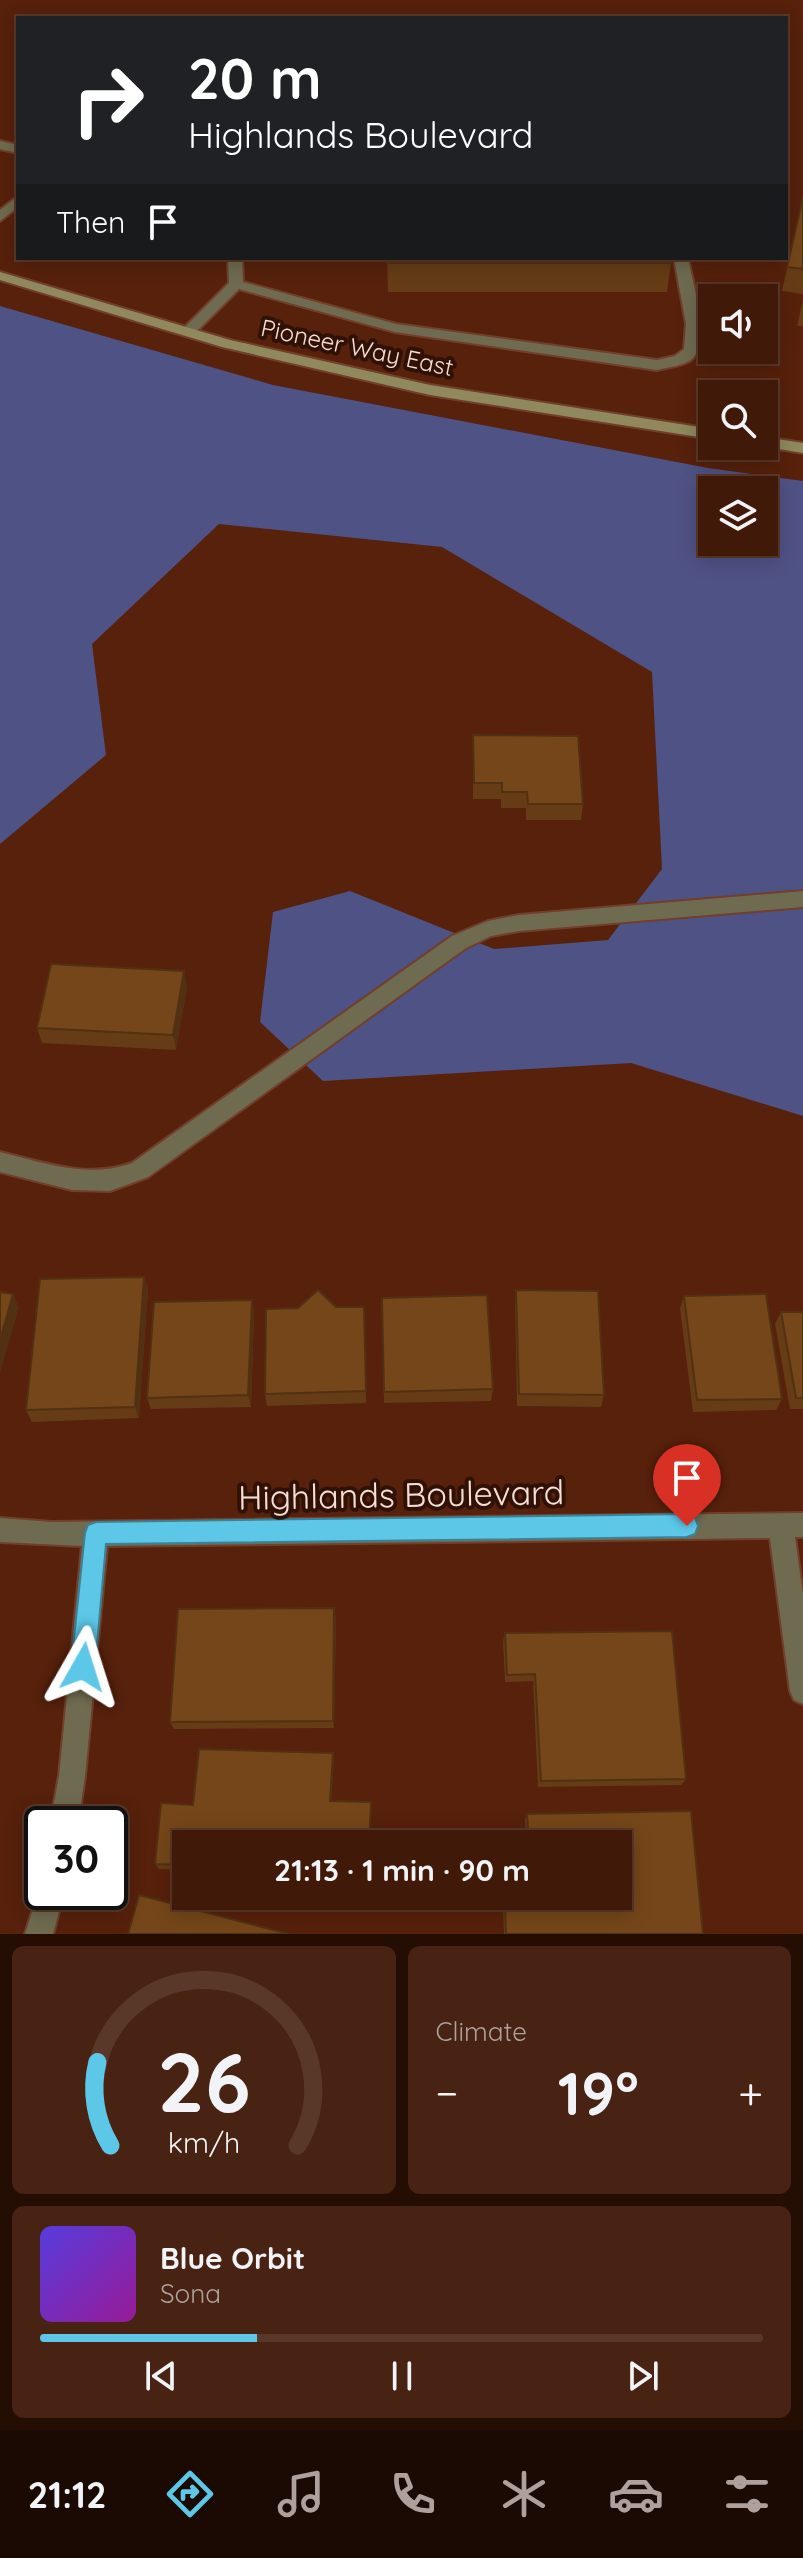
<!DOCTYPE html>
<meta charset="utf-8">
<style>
body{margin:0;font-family:Quicksand,sans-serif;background:#482212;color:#f1f3f6;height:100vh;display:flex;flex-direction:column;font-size:30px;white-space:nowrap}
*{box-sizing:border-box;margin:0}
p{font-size:26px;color:#aea09c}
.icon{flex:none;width:44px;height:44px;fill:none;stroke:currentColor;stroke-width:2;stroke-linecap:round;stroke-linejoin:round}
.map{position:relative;height:1934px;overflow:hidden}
.side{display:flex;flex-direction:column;gap:12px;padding:12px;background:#240e04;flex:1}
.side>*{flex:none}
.guide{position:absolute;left:16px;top:16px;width:772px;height:244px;border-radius:0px;box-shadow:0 4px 20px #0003,0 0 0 2px #5a3829;background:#202124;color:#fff;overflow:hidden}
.buttons{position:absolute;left:698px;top:284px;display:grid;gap:16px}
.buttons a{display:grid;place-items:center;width:80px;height:80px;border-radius:0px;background:#411908;box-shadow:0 4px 20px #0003,0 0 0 2px #5a3829;font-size:40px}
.speed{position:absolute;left:24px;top:1806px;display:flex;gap:16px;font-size:40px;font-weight:700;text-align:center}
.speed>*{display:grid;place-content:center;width:104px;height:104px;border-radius:50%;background:#411908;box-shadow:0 4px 20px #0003,0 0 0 2px #5a3829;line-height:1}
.speed .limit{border:4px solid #111;border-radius:12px;background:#fff;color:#111}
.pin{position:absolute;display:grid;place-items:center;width:68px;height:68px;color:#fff;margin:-82px -34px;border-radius:50% 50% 50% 0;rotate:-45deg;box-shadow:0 0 8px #0007}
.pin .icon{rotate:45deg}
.me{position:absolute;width:88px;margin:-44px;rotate:6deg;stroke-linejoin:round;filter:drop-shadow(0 0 6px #0008)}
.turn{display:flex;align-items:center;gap:28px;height:168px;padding:0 40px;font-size:36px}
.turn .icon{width:104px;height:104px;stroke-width:2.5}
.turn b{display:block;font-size:56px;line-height:68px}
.then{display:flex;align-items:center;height:76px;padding:0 40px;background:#0003;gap:16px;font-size:30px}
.big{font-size:60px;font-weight:700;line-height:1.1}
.side .card{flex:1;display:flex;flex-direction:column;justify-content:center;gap:12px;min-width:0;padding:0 28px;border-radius:12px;background:#482212}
.side .dial{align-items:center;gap:0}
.dial svg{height:208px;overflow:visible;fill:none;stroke:#5a3829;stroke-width:7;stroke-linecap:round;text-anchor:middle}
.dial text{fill:#f1f3f6;stroke:none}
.song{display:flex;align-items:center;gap:24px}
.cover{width:96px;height:96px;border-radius:12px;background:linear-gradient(135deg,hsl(250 70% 55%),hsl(300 70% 35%))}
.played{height:8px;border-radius:4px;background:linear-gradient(90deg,#5cc7e7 30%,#5a3829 30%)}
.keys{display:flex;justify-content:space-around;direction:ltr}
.heat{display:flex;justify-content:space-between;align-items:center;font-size:44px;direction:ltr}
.side .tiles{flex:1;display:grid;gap:12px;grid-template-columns:1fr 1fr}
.card:last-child{grid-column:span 2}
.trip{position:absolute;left:172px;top:1830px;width:460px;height:80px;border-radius:0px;background:#411908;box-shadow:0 4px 20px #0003,0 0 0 2px #5a3829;font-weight:700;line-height:80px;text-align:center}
.tab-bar{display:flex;height:128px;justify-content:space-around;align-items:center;background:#1a0a03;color:#aea09c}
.tab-bar .icon{width:56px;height:56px}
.tab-bar .on{color:#5cc7e7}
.tab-bar b{font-size:36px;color:#f1f3f6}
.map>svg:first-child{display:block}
</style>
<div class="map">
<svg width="803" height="1934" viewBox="0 0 803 1934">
<rect width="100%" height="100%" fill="#57210b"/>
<path fill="#4f5284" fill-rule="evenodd" d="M0,306l273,79 435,83 95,13v635l-172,-53 -308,18 -63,-59 13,-110 77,-21 144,58 114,-9 54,-71 -10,-197 -210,-125 -223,-23 -127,120 14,111 -106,89zM712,490h52v52h-52z"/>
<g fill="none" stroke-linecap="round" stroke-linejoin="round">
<defs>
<g id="lane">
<polygon points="0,141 18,145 18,153 0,149"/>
<polygon points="18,196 18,207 0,221 0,210"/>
<path d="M228,258h14l1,24 153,42 261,36 18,-4 9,-7 2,-25 -12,-66h14c4,24 23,81 5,100 -8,8 -25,9 -36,12l-262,-38 -156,-43 -46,46h-10v-6l46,-46z"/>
<path d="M803,891v16l-284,24 -28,5 -25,12 -318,229 -38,14 -38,-1 -72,-18v-20c45,11 88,27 132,11l320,-227 36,-15 31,-6z"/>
</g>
<g id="street">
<polygon points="803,1513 803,1537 795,1537 803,1595 803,1704 794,1700 790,1691 770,1538 107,1546 85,1776 78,1824 50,1824 59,1776 82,1546 0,1542 0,1518 52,1522"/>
<polygon points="42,1881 42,1892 64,1892 53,1934 25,1934"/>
</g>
<g id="secondary">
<polygon points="0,272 230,340 430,385 712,429 712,439 430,395 222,347 0,280"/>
<polygon points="764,437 803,443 803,453 760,446 764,446"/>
</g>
</defs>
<use href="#lane" stroke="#713f2b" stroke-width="4"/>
<use href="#street" stroke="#713f2b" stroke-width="4"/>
<use href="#secondary" stroke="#713f2b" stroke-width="4"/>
<use href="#lane" fill="#6f6b50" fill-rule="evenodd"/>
<use href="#street" fill="#6f6b50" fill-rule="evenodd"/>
<use href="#secondary" fill="#90895d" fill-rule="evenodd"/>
</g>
<g fill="#653c16">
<polygon points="803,197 803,294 782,291"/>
<polygon points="387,258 671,263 667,292 388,292"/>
<polygon points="803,300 803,326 797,326"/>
<polygon points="473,735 583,804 581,820 526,820 526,808 501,808 501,799 473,799"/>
<polygon points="187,987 176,1050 42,1043 37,1028"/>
<polygon points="144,1277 148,1289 139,1418 32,1422 26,1410"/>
<polygon points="516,1290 604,1395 601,1407 517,1406 515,1303"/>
<polygon points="684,1296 782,1399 776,1410 693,1412 680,1308"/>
<polygon points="382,1298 493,1389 491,1401 384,1403"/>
<polygon points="252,1300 254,1313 251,1407 151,1409 147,1398"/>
<polygon points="336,1307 364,1307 366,1403 267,1406 265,1394"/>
<polygon points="781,1312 803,1312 803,1409 790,1409 775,1324"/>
<polygon points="336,1616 334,1728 174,1729 170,1722"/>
<polygon points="505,1633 686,1779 681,1785 538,1787 533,1681 505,1682 503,1641"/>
<polygon points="333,1753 334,1760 331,1801 372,1807 186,1844 186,1870 159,1869 155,1864 193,1805"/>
<polygon points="691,1811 703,1934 504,1934 503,1908 505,1904 530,1903 529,1896 618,1896 618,1844 526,1844 525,1819 527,1814"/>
</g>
<g fill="#523112">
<polygon points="184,971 187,987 176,1050 173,1035"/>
<polygon points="144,1277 148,1289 139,1418 135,1407"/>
<polygon points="13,1294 19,1307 0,1373 0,1340"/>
<polygon points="252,1300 254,1313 251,1407 248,1395"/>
<polygon points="334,1608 336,1616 334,1728 333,1721"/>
<polygon points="333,1753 334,1760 331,1806 330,1801"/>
</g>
<g fill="#754619" stroke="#523112" stroke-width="2">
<polygon points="803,197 803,269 787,267"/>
<polygon points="387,258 670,258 671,263 387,263"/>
<polygon points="473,735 578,736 583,804 528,804 527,792 502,792 502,783 474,783"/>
<polygon points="51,964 184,971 173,1035 37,1028"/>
<polygon points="144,1277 135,1407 26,1410 40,1279"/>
<polygon points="318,1290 336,1307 364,1307 366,1391 265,1394 266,1309 298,1308"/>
<polygon points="516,1290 598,1291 604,1395 519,1394"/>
<polygon points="0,1292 13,1294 0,1340"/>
<polygon points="766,1294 782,1399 697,1400 684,1296"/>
<polygon points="487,1295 493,1389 384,1392 382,1298"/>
<polygon points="252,1300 248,1395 147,1398 154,1302"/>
<polygon points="781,1312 803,1312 803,1398 796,1398"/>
<polygon points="334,1608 333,1721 170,1722 178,1609"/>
<polygon points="672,1631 686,1779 541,1781 535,1674 507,1675 505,1633"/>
<polygon points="199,1749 333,1753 330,1801 371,1802 369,1844 186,1844 186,1865 155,1864 161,1803 193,1805"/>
<polygon points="691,1811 703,1934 506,1934 505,1904 532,1903 532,1896 618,1896 618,1844 529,1844 527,1814"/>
<polygon points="139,1895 289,1934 128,1934"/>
</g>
<polygon fill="#5cc7e7" stroke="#3c8196" stroke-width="2" points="687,1514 695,1518 698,1526 695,1534 687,1537 106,1544 95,1667 92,1675 83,1678 75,1675 71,1667 85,1533 88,1525 96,1522"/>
<g text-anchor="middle" stroke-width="8" stroke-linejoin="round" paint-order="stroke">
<g font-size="24" fill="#f9ded5" stroke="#301106">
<text transform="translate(357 348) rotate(12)" y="8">Pioneer Way East</text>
</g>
<g font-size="34" fill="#f9ded5" stroke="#301106">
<text transform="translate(401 1495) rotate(-1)" y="12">Highlands Boulevard</text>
</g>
</g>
</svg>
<div class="buttons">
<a><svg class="icon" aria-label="sound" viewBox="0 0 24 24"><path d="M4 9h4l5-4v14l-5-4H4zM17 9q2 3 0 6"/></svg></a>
<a><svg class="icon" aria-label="search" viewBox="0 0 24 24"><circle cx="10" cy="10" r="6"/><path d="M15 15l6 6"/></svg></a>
<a><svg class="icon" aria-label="layers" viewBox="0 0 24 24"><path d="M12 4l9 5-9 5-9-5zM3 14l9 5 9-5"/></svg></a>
</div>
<div class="speed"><div class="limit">30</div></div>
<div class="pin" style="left:687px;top:1526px;background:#d93025"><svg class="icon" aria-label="arrive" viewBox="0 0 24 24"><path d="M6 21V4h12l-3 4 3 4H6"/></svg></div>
<svg class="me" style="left:83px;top:1667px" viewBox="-20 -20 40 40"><path d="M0-17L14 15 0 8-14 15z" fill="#5cc7e7" stroke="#fff" stroke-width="4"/></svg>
<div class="trip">21:13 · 1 min · 90 m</div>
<div class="guide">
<div class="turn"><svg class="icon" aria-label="right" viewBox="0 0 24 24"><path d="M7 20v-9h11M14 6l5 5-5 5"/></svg><div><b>20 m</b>Highlands Boulevard</div></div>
<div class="then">Then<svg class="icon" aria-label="arrive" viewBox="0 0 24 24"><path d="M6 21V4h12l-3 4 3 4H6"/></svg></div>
</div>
</div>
<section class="side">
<div class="tiles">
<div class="card dial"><svg viewBox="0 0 100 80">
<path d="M14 69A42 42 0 1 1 86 69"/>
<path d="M14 69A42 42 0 0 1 9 37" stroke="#5cc7e7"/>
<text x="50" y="56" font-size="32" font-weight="700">26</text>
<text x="50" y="72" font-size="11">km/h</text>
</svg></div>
<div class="card"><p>Climate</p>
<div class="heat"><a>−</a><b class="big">19°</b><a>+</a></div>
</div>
<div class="card">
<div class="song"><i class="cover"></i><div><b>Blue Orbit</b><p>Sona</p></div></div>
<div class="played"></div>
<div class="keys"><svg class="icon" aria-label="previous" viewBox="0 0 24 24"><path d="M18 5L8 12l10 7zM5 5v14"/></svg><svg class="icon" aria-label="pause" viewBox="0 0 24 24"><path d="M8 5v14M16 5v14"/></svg><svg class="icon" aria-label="next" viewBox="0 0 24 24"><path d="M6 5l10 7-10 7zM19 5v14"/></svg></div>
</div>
</div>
</section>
<nav class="tab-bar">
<b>21:12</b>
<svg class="icon on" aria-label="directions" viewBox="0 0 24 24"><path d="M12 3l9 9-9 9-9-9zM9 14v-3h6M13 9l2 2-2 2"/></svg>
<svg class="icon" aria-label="music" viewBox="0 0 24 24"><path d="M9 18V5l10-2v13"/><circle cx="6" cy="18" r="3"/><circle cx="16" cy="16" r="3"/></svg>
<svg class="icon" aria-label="phone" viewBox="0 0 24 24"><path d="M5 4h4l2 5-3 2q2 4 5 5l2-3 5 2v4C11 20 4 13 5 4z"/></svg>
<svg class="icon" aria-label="climate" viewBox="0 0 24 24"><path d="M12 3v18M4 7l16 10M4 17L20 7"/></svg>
<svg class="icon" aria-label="car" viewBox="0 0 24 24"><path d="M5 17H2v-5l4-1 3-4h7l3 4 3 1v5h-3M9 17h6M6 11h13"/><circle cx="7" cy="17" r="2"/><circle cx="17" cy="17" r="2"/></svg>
<svg class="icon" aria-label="filters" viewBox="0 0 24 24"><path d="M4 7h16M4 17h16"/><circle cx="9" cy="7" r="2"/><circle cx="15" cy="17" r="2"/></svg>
</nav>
